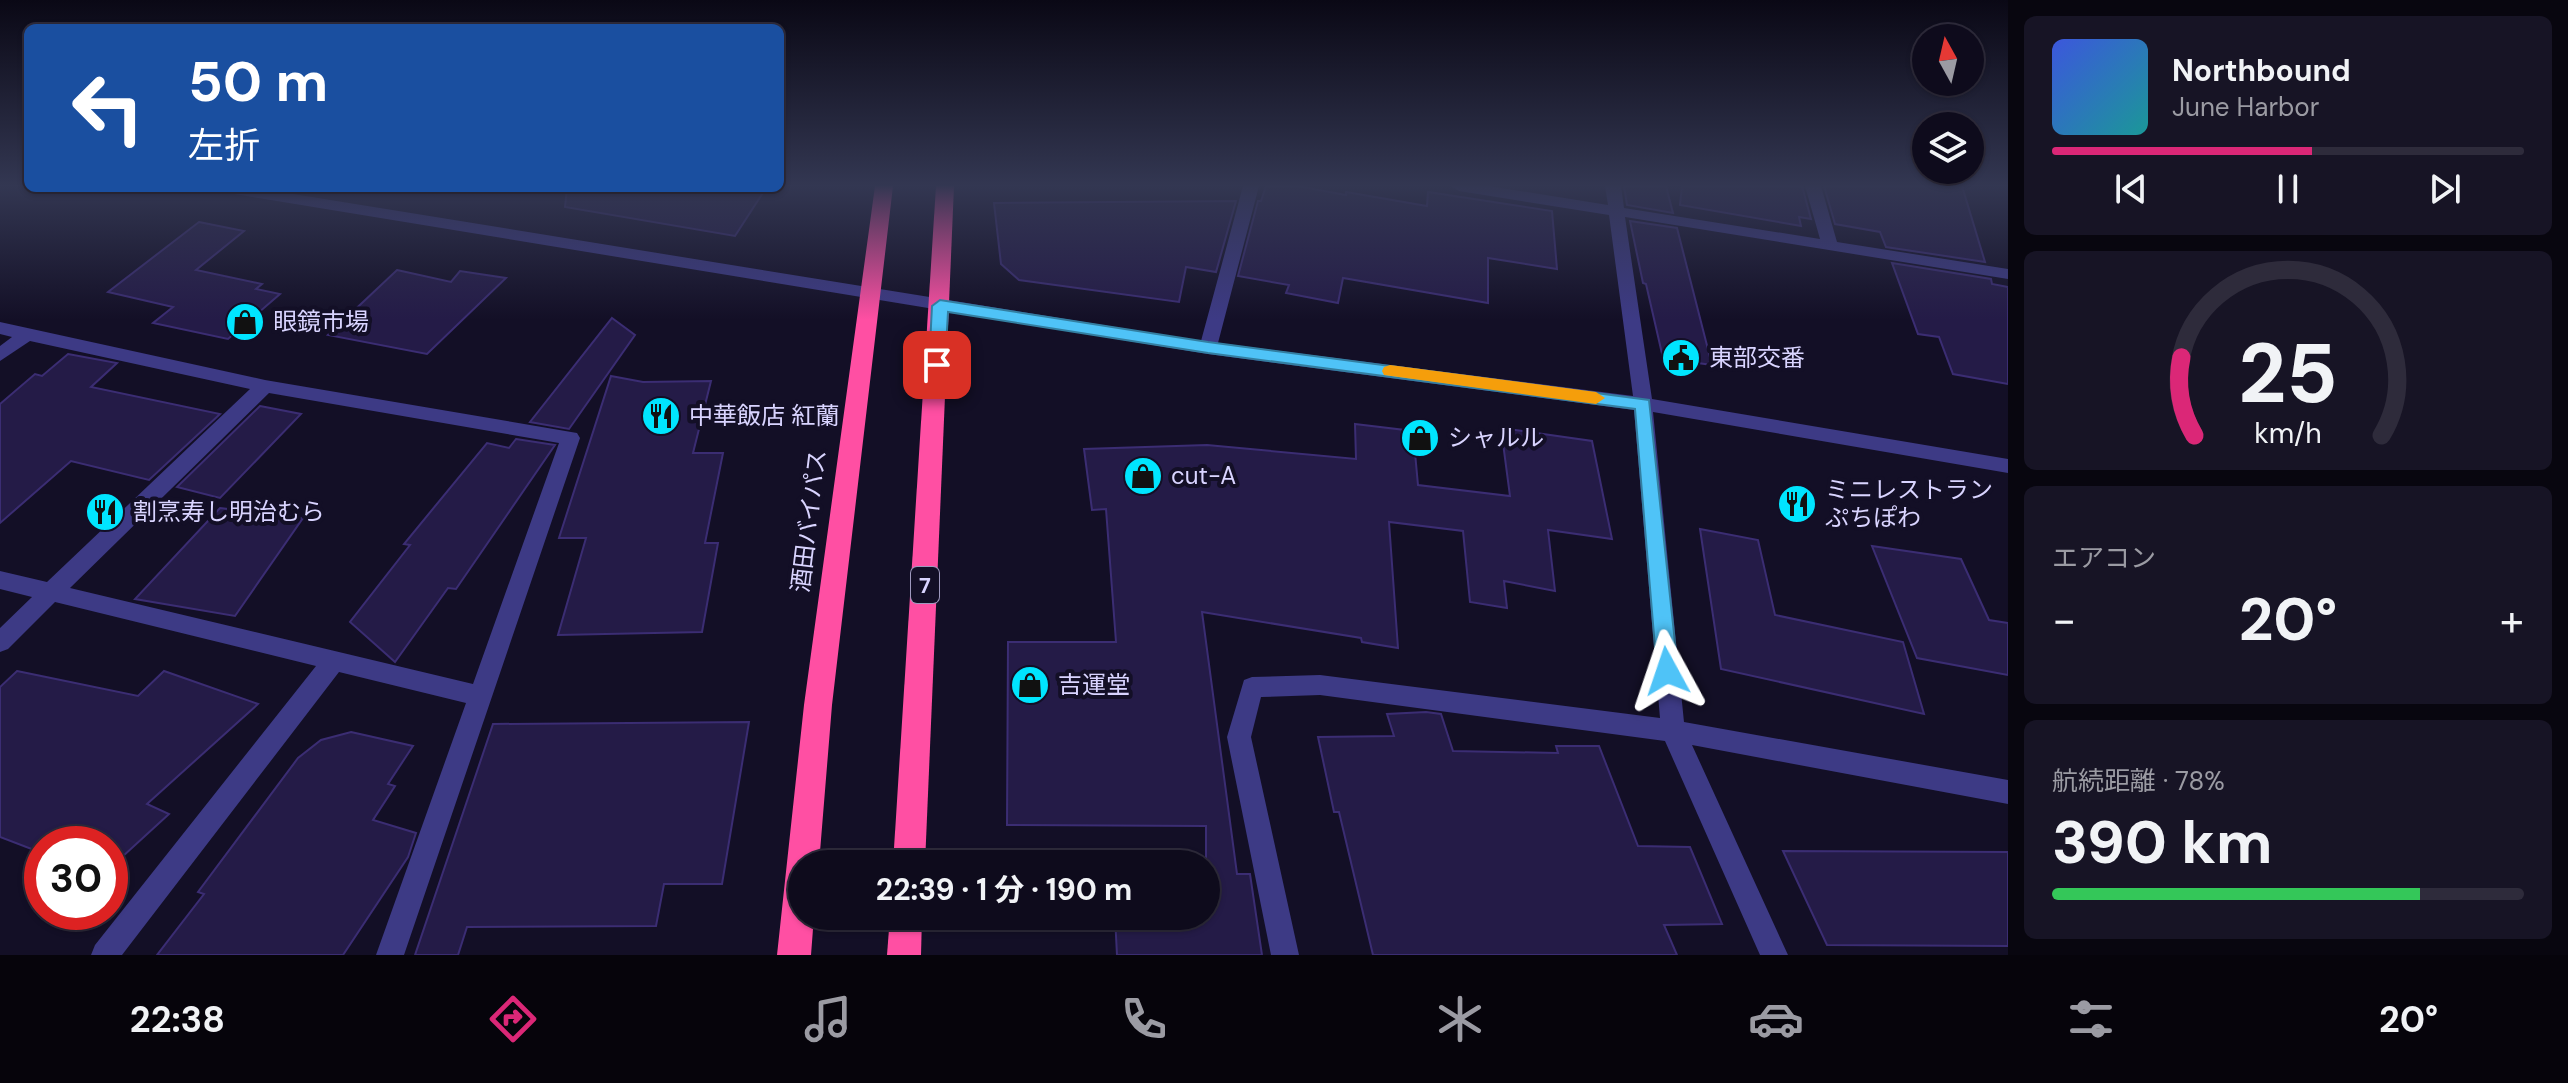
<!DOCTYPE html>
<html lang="ja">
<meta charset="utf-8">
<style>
body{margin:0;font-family:"DM Sans","Noto Sans JP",sans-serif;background:#171425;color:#f1f3f6;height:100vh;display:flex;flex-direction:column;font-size:30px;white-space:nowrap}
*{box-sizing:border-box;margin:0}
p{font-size:26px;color:#9b9ba3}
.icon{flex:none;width:44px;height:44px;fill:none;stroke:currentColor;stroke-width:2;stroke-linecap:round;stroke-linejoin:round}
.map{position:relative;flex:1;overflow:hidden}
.drawer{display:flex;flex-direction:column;gap:16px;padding:16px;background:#08060f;width:560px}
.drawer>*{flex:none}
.top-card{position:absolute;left:24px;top:24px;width:760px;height:168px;border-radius:12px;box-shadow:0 2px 6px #0004,0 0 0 2px #2e2b3b;background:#1a4fa0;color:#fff;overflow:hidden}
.needle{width:52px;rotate:352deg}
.buttons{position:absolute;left:1912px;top:24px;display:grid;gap:16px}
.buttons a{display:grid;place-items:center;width:72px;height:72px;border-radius:50%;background:#0e0b1c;box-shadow:0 2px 6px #0004,0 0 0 2px #2e2b3b;font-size:40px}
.speed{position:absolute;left:24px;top:826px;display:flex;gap:16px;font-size:40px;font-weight:700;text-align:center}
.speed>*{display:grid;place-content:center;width:104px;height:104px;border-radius:50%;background:#0e0b1c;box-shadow:0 2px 6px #0004,0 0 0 2px #2e2b3b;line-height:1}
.speed .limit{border:12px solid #d22;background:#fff;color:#111}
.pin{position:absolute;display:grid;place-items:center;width:68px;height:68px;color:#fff;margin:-34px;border-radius:16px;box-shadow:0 4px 12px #0006}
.me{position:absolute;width:88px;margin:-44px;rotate:355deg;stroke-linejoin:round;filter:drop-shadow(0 0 6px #0008)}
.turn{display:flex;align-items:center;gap:28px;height:168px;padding:0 32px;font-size:36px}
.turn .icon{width:104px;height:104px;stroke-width:2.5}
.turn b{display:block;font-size:56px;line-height:68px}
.big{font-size:60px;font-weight:700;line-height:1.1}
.drawer .card{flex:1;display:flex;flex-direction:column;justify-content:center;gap:12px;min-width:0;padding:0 28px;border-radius:12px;background:#171425}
.drawer .dial{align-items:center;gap:0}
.dial svg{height:208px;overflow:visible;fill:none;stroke:#2e2b3b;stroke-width:7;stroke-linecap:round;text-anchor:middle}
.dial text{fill:#f1f3f6;stroke:none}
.song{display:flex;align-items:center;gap:24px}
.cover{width:96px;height:96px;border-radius:12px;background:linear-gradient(135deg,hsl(230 70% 55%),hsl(180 70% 35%))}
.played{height:8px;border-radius:4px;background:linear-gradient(90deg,#db2777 55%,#2e2b3b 55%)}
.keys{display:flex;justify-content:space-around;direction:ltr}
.heat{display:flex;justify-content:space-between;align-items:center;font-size:44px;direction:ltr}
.charge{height:12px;border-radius:6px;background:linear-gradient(90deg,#34c759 78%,#2e2b3b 0)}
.trip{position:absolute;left:788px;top:850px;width:432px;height:80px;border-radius:40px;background:#0e0b1c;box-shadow:0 2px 6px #0004,0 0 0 2px #2e2b3b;font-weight:700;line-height:80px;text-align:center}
.menu{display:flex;height:128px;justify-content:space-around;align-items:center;background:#06040b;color:#9b9ba3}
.menu .icon{width:56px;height:56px}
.menu .current{color:#db2777}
.menu b{font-size:36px;color:#f1f3f6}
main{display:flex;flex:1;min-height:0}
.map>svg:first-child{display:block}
</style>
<main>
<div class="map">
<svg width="2008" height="955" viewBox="0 0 2008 955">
<rect width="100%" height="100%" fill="#130f26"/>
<g fill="#241b47" stroke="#3b2d73" stroke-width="2">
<polygon points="1266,186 1297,186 1346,195 1346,192 1427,206 1428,192 1552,211 1557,269 1488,258 1488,303 1343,278 1338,303 1286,293 1289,285 1238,276 1258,201 1261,201"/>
<polygon points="1624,186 1666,186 1673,213 1627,205"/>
<polygon points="1682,186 1802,186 1811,219 1799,217 1801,226 1680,205"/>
<polygon points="1824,186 1962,186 1985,262 1886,247 1880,232 1835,224"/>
<polygon points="567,188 766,188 735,236 565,207"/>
<polygon points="1236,201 1216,272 1186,267 1179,302 1019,280 1001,264 994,203"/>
<polygon points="1630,221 1677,228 1712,365 1663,358 1646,284 1643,283"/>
<polygon points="199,222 244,231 196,270 262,284 256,289 280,294 228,339 153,323 173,307 108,292"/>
<polygon points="1892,263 1991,279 1992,284 2008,287 2008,384 1953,374 1939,337 1918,334"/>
<polygon points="397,270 451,282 460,271 506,278 427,354 328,335"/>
<polygon points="612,318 635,335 569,429 530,422"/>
<polygon points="68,354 117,363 91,387 220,414 149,480 71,461 0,523 0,404 35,374 42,376"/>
<polygon points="611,376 643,382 711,381 693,453 723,453 705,543 718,543 702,632 558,635 586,538 559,538"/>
<polygon points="260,406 301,414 220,498 177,487"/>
<polygon points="1355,424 1413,431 1418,485 1510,496 1501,428 1592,441 1612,539 1548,530 1555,591 1504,581 1507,608 1470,602 1463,531 1389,522 1398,648 1362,642 1361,638 1202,612 1237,874 1250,874 1262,955 1117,955 1115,916 1206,916 1206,826 1007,825 1008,642 1116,642 1106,509 1092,510 1084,449 1207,445 1356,459"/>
<polygon points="516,439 555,445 456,589 448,588 395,662 350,622 410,545 404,544 487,443 509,448"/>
<polygon points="220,508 303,518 235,616 135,599"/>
<polygon points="1700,529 1758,540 1775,615 1903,642 1924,714 1721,669"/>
<polygon points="1872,546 1961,559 1989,620 2008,623 2008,675 1917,658"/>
<polygon points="17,671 138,696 164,671 258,704 147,804 169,814 110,868 110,844 42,844 42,853 0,837 0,687"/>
<polygon points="1426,712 1441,714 1453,751 1558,753 1556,746 1599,746 1638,846 1690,847 1722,924 1664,925 1677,955 1373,955 1339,812 1334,812 1318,737 1394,736 1387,714"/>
<polygon points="749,722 722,884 664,884 656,926 467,927 458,955 415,955 493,724"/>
<polygon points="351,732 413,746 388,784 395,786 373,820 416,833 408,857 343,955 157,955 204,894 198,892 298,758 321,740"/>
<polygon points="1783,851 2008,852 2008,946 1827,945"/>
</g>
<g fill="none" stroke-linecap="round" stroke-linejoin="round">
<g fill="#3d3a85" fill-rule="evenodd">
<polygon points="1243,186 1259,186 1218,343 1633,396 1609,215 1459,191 1451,186 1489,186 1608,205 1605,186 1621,186 1624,208 1820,239 1805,186 1821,186 1837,242 2008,269 2008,279 1625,217 1652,399 2008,459 2008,473 1653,412 1684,722 2008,780 2008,804 1692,745 1788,955 1760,955 1665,741 1320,695 1261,697 1251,737 1299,955 1271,955 1227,737 1244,680 1252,677 1320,675 1660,718 1634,410 1208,354 228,193 220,188 256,188 1201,341"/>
<path d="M0,322l265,58 312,53 3,5 -176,517h-28l90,-252 -127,-31 -217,283h-31l4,-10 221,-279 -261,-64 -47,47 -8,3v-24l32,-31 -32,-8v-18l47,11 203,-193 -220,-48 -30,20v-15l12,-9 -12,-3zM269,393l290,50 -86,241 -403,-96z"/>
</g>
<g fill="#ff4fa3" fill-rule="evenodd">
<polygon points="875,186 893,186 832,705 819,864 802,864 802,916 814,916 811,955 777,955 804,705"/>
<polygon points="936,186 954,186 925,864 893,864"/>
<polygon points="890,916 922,916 921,955 887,955"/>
</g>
</g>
<linearGradient id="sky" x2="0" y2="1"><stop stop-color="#0a0815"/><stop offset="0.58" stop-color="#333752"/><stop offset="1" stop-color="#333752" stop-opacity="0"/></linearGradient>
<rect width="2008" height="320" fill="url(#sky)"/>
<polygon fill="#4fc3f7" stroke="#337fa1" stroke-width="2" points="940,300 1208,342 1649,400 1678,671 1675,678 1667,681 1660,678 1657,671 1635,409 1208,353 948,312 945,365 937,371 929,365 932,306"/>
<polygon fill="#f59e0b" points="1390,365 1596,392 1605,398 1596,404 1384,375 1382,371 1384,367"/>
<defs>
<symbol id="shop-disc" viewBox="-11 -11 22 22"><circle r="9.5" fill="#00e5ff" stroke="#130f26"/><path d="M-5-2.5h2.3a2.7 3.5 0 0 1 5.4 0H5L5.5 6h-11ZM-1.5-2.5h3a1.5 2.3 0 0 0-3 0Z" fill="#111"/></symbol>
<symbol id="civic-disc" viewBox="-11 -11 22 22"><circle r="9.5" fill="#00e5ff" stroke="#130f26"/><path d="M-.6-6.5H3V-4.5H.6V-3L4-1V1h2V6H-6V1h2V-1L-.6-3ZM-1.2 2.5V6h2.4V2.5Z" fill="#111"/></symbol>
<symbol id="restaurant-disc" viewBox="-11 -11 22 22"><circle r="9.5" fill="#00e5ff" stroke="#130f26"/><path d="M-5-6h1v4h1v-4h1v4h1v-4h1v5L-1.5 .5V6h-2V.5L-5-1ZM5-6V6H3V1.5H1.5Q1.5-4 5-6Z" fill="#111"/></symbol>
</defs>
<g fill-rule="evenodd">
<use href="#shop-disc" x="223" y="300" width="44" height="44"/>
<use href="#civic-disc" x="1659" y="336" width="44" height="44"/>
<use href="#restaurant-disc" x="639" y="394" width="44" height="44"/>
<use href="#shop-disc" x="1398" y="416" width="44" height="44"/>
<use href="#shop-disc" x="1121" y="454" width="44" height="44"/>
<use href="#restaurant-disc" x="1775" y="482" width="44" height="44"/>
<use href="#restaurant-disc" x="83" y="490" width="44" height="44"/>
<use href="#shop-disc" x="1008" y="663" width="44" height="44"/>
</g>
<g text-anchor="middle" stroke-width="8" stroke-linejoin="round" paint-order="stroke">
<rect fill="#130f26" stroke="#9e99be" stroke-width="2" x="911" y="567" width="28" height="36" rx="6"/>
<g font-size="22" font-weight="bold" fill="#d9d4ff">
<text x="925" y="593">7</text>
</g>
<g font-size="24" fill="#d9d4ff" stroke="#130f26" text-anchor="start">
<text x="273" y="330">眼鏡市場</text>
<text x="1709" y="366">東部交番</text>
<text x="689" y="424">中華飯店 紅蘭</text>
<text x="1448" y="446">シャルル</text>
<text x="1171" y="484">cut-A</text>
<text x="1825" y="498">ミニレストラン<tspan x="1825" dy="28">ぷちぽわ</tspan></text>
<text x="133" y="520">割烹寿し明治むら</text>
<text x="1058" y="693">吉運堂</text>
</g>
<g font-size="24" fill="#d9d4ff" stroke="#130f26">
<text transform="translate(809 521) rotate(-83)" y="8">酒田バイパス</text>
</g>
</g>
</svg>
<div class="buttons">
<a><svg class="needle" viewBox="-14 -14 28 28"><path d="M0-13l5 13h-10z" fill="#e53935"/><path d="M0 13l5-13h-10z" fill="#9b9ba3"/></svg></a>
<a><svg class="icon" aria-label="layers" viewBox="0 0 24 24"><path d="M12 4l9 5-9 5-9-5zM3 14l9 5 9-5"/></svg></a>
</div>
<div class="speed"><div class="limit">30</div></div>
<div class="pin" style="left:937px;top:365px;background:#d93025"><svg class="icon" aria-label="arrive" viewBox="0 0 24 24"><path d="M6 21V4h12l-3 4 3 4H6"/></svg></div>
<svg class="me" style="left:1667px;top:671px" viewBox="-20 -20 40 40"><path d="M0-17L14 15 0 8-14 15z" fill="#4fc3f7" stroke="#fff" stroke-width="4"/></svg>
<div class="trip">22:39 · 1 分 · 190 m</div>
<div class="top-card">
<div class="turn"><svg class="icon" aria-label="left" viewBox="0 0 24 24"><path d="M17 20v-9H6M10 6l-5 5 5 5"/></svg><div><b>50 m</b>左折</div></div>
</div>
</div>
<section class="drawer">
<div class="card">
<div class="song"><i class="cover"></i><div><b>Northbound</b><p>June Harbor</p></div></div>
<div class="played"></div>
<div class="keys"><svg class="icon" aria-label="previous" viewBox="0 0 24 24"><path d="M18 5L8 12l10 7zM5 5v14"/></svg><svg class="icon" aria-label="pause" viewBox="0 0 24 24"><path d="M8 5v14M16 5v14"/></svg><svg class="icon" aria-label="next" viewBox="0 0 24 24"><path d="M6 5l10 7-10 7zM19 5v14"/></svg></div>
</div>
<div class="card dial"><svg viewBox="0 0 100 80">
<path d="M14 69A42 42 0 1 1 86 69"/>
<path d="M14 69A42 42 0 0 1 9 39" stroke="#db2777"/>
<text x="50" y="56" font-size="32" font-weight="700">25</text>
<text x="50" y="72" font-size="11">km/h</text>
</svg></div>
<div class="card"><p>エアコン</p>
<div class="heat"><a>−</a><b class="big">20°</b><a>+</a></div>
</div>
<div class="card"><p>航続距離 · 78%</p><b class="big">390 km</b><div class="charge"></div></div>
</section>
</main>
<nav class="menu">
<b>22:38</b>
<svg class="icon current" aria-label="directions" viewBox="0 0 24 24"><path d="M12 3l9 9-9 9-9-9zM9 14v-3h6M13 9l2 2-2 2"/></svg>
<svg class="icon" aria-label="music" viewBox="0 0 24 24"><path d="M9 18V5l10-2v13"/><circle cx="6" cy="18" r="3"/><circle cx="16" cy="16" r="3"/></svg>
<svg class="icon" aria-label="phone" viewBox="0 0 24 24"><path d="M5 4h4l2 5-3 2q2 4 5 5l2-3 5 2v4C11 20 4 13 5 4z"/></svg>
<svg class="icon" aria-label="climate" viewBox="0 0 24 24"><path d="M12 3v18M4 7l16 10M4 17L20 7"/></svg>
<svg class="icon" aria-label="car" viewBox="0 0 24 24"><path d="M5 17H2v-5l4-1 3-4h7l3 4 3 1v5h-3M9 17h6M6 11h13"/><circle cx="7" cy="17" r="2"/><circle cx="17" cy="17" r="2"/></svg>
<svg class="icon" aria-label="filters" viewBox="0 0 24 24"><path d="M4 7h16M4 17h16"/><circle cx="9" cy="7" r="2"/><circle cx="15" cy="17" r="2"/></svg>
<b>20°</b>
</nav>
